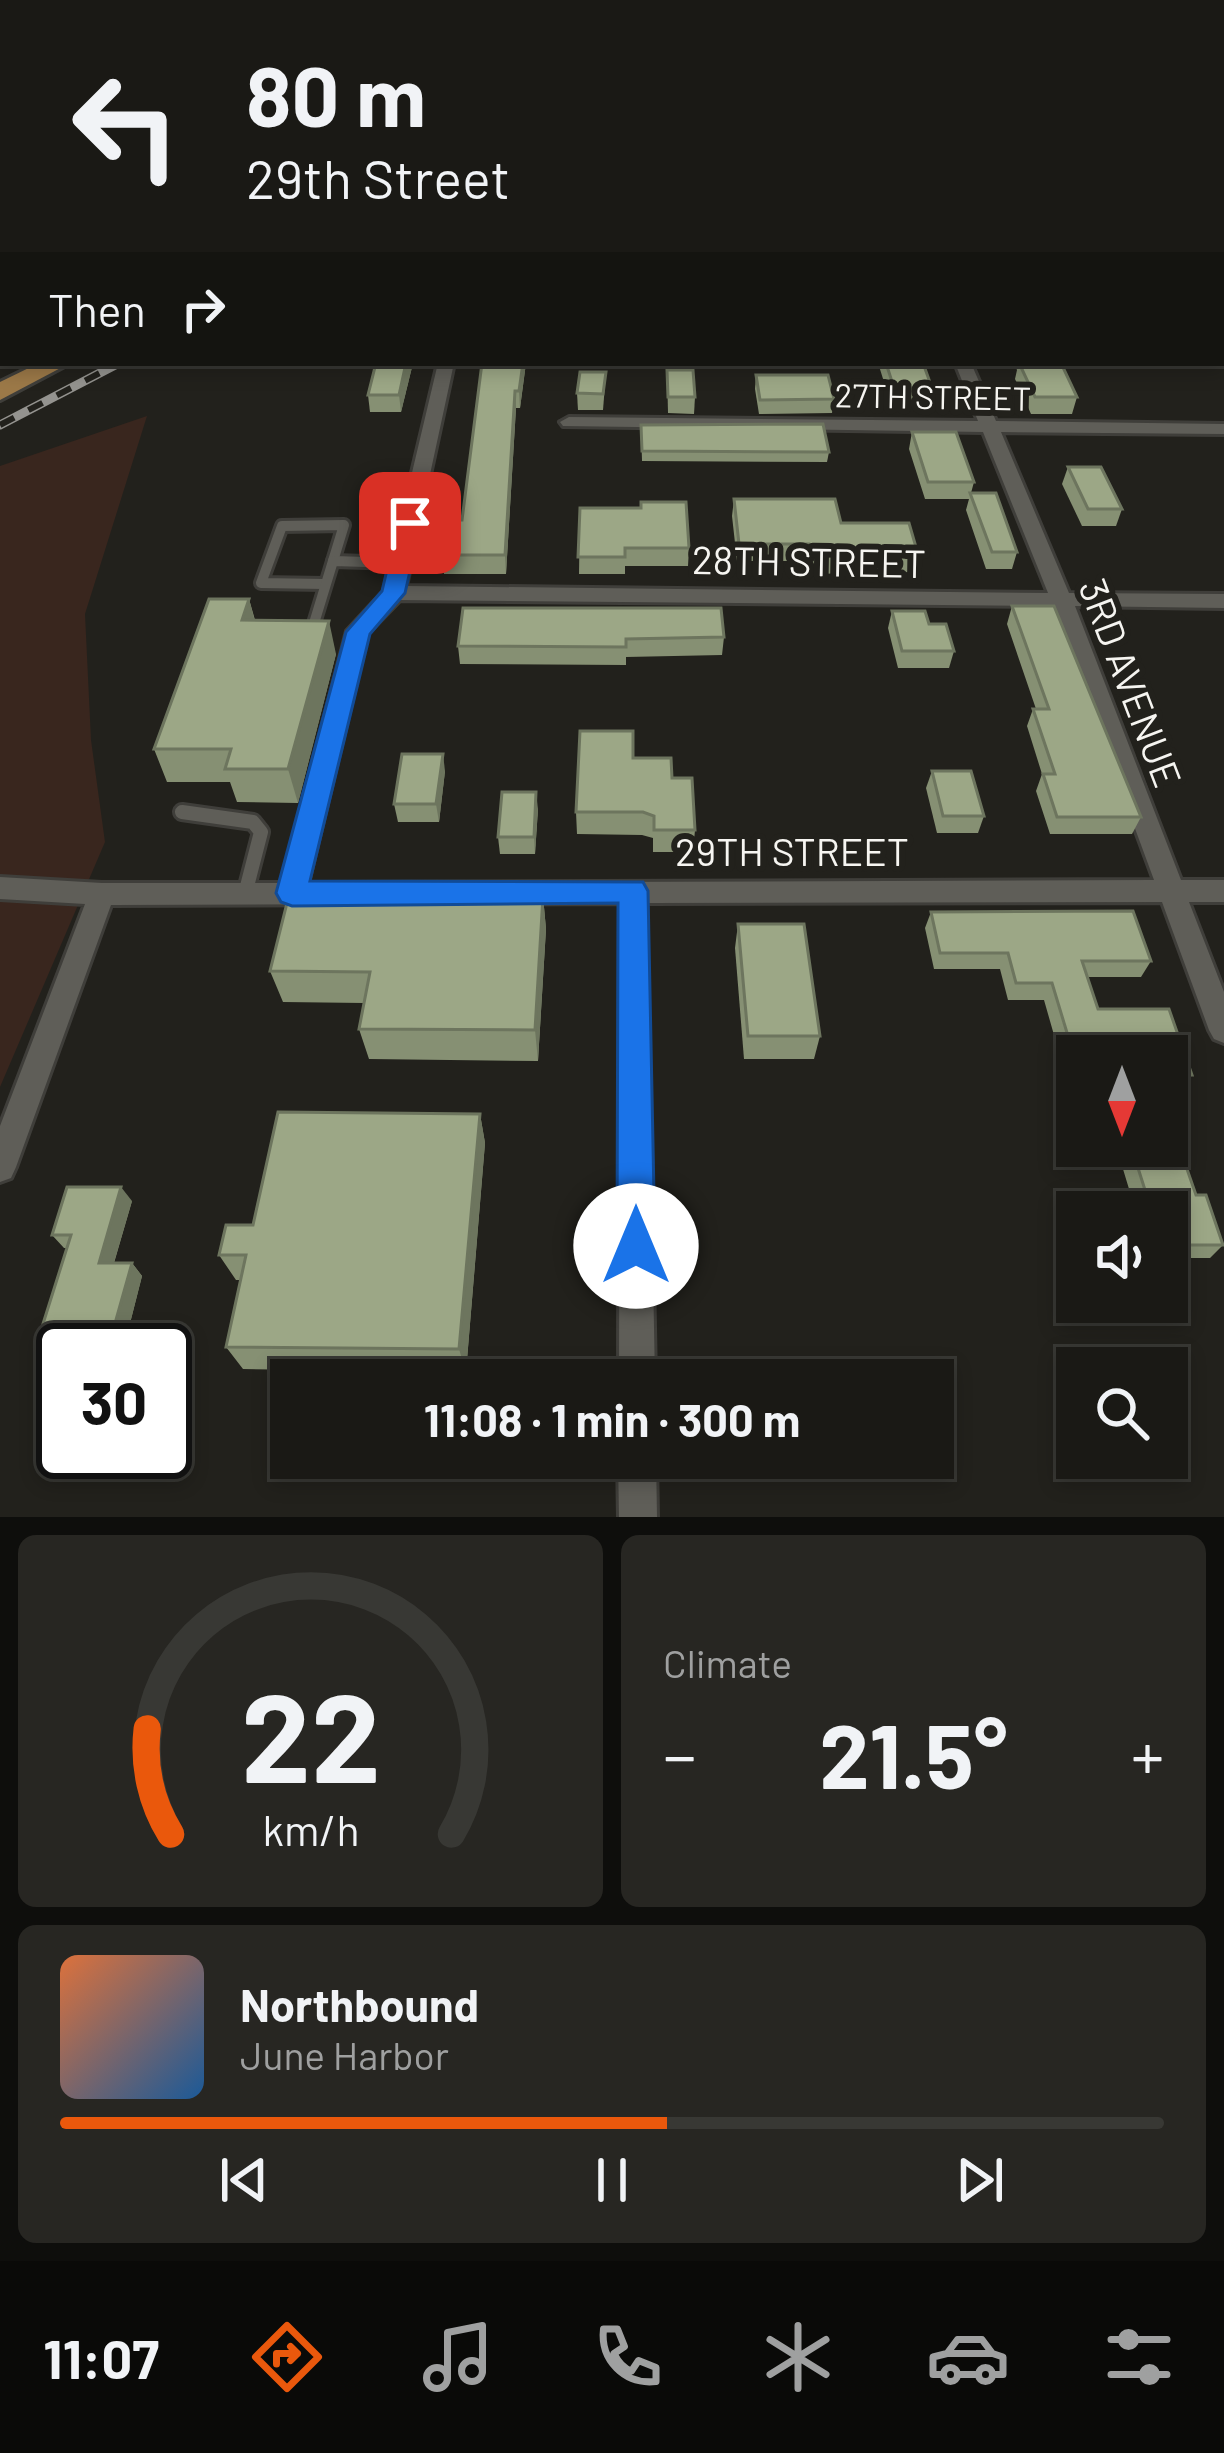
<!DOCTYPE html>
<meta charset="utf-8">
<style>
body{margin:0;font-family:Barlow,sans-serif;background:#272622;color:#f1f3f6;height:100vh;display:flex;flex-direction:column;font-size:45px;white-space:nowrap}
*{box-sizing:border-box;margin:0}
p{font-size:39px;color:#9fa0a0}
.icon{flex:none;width:66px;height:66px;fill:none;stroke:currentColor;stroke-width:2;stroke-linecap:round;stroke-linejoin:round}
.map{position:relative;height:1517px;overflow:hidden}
.details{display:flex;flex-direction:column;gap:18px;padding:18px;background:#0e0e0c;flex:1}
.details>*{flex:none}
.banner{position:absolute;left:0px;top:0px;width:1224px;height:366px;box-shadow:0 6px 18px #0003,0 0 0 3px #383834;background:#1a1915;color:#f1f3f6;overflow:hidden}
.needle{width:78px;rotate:180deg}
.tools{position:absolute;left:1056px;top:1035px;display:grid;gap:24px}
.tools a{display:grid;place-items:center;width:132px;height:132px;border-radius:0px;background:#1a1915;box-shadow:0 6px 18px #0003,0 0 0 3px #383834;font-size:60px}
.speed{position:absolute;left:36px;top:1323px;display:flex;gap:24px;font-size:60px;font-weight:700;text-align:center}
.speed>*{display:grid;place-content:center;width:156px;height:156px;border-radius:50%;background:#1a1915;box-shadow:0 6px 18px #0003,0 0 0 3px #383834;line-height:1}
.speed .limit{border:6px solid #111;border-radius:18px;background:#fff;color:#111}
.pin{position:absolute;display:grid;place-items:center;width:102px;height:102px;color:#fff;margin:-51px;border-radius:24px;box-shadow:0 6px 18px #0006}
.me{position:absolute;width:132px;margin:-66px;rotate:0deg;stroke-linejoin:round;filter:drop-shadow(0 0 9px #0008)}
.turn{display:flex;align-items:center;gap:42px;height:252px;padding:0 48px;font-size:54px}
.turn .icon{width:156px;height:156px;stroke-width:2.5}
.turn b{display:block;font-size:84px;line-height:102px}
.then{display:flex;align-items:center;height:114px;padding:0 48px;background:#0003;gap:24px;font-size:45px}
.big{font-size:90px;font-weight:700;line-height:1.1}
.details .widget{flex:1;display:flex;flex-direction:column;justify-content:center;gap:18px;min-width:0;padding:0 42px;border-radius:18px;background:#272622}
.details .dial{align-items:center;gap:0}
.dial svg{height:312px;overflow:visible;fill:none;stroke:#383834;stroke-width:7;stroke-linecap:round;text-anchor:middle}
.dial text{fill:#f1f3f6;stroke:none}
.song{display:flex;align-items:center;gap:36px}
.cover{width:144px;height:144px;border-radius:18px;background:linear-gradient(135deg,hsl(20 70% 55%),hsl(210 70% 35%))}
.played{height:12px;border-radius:6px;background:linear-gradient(90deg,#ea580c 55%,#383834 55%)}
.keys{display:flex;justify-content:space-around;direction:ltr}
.heat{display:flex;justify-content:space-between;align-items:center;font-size:66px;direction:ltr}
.details .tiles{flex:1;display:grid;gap:18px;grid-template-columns:1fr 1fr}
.widget:last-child{grid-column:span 2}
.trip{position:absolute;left:270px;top:1359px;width:684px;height:120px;border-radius:0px;background:#1a1915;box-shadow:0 6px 18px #0003,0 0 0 3px #383834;font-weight:700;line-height:120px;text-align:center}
.dock{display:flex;height:192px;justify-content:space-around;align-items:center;background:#0a0a08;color:#9fa0a0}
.dock .icon{width:84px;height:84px}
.dock .current{color:#ea580c}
.dock b{font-size:54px;color:#f1f3f6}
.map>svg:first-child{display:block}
</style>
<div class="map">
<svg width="1224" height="1517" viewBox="0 0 1224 1517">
<rect width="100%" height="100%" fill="#22211c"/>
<polygon fill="#39261e" points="147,416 85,614 91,740 105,842 0,1087 0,466"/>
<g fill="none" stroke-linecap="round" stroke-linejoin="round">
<defs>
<polyline id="lane-far2" points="672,0 743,0"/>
<g id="lane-far1">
<polyline points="325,584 261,583 282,526 344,525 333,561"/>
<polyline points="311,633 333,561 400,563"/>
</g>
<polyline id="lane" points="182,812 253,822 261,832 245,894"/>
<g id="street">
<polygon points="205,0 215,0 203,3"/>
<polygon points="827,0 829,3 818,1 819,0"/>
<polygon points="1187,0 1198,0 1201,3 1190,3"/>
<rect x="0" y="5" width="3" height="6"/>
<polygon points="1221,23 1224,24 1224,32 1221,31"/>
<rect x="1221" y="56" width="3" height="6"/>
<rect x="0" y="57" width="3" height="6"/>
<rect x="1221" y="116" width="3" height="8"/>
<rect x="0" y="165" width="3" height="8"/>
<rect x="0" y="250" width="3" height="8"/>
<path d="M438,363h16l-48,223 642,7 -65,-161 -420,-6 -3,-4 9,-5 409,4 -23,-58h16l25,58 228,3v10l-223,-2 68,161 155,1v14l-149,-2 106,274h43v22h-35l35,90v51l-10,-4 -5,-9 -47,-128 -516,1 9,477h-36l1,-477 -509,2 -95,262 -5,11 -11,4v-56l85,-222 -85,-5v-22l102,6h180l65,-252 37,-40zM400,600l653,6 101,274 -846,3 60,-250z"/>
<polygon points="618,1458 656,1458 657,1517 619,1517"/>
</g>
<g id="secondary">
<polygon points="66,0 85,0 64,3"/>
<polygon points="995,0 1009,0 1011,3 997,3"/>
<polygon points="1221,283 1224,284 1224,299 1221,299"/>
</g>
<polygon id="primary" points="39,363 70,363 0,400 0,382"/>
</defs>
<use href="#lane-far2" stroke="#3f3e3a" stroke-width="9"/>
<use href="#lane-far1" stroke="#3f3e3a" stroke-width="16"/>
<use href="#lane" stroke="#3f3e3a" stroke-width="20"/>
<use href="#street" stroke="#3f3e3a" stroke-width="6"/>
<use href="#secondary" stroke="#3f3e3a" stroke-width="6"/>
<use href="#primary" stroke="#3f3e3a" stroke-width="6"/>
<use href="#lane-far2" stroke="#5f5e58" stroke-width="6"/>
<use href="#lane-far1" stroke="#5f5e58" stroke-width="10"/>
<use href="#lane" stroke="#5f5e58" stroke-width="14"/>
<use href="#street" fill="#5f5e58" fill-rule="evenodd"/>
<use href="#secondary" fill="#7d6c50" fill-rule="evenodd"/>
<use href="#primary" fill="#9c7948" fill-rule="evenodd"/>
<defs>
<polyline id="rail-far1" points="805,3 810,0"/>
<polyline id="rail" points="0,425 119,363"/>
</defs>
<use href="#rail-far1" stroke="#94938f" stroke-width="4.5"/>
<use href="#rail" stroke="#94938f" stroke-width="9"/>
<use href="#rail-far1" stroke="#22211c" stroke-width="3" stroke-dasharray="10" stroke-linecap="butt"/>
<use href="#rail" stroke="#22211c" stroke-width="6" stroke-dasharray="16" stroke-linecap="butt"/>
</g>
<g fill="#869073">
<polygon points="330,0 461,0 460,3 328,3"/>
<polygon points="1054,0 1100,0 1103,3 1057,3"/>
<polygon points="413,363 401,412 370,412 368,395"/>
<polygon points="526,363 520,408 516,408 506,574 444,574 441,555 462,520"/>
<polygon points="878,363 923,363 932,388 928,404 891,404"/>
<polygon points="1014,363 1061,363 1077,397 1072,414 1031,414 1015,379 1017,370"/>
<polygon points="667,370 695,397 694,414 668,413"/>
<polygon points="606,372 603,410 578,410 577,393"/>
<polygon points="756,375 834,399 832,413 759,414 755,389"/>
<polygon points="641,425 829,452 827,462 642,461"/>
<polygon points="912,432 974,482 971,493 1017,552 1012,569 986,569 966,510 969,499 925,499 909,449"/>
<polygon points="1068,467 1122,509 1116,526 1082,526 1062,484"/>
<polygon points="734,499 841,523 918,554 914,572 809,574 807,561 737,561 732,516"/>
<polygon points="580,508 689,548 688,566 625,566 625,574 579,574"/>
<polygon points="249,599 255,620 336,654 298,803 237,802 230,782 167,782 154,749"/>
<polygon points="1012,606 1141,817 1132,834 1050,834 1036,791 1042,774 1027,726 1033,709 1036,709 1007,624"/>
<polygon points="463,608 724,637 722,655 626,657 626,665 460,664 458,646"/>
<polygon points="892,611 929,624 954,651 949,668 898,668 888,628"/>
<polygon points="633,758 672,778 695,830 693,852 653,852 653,838 642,835 577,834 576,812"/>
<polygon points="445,771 439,822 398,822 394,804"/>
<polygon points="932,771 984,816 978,833 937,833 926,788"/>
<polygon points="538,809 535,854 500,854 498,837"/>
<polygon points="543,896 546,929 538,1061 369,1059 359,1029 364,1003 283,1002 270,971"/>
<polygon points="1133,911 1151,961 1141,977 1088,977 1098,1009 1169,1009 1192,1075 1181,1091 1171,1091 1182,1123 1174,1133 1196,1195 1206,1195 1223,1245 1210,1258 1167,1258 1167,1212 1136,1212 1116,1146 1167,1146 1167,1056 1077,1056 1077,1091 1066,1091 1058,1061 1060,1056 1044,1000 1008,1000 1000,969 934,969 925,928 931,912"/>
<polygon points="738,924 820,1036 814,1059 744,1059 735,948"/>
<polygon points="480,1114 485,1143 466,1372 243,1369 226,1347 240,1280 236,1280 219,1255 253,1225"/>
<polygon points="132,1201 114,1263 132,1263 142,1276 126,1339 55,1339 42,1327 67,1248 64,1248 52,1235"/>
</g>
<g fill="#6d755e">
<polygon points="3,133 3,155 0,158 0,136"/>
<polygon points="3,315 3,334 0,336 0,317"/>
<polygon points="406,363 413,363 401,412 399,395"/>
<polygon points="523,363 526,363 520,408 519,391"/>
<polygon points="515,391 516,408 506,574 505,555"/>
<polygon points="249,599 258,633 242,620"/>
<polygon points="329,621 336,654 298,803 288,769"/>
<polygon points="443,754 445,771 439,822 436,804"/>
<polygon points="536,792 538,809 535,854 534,837"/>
<polygon points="543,896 546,929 538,1061 535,1030"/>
<polygon points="480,1114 485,1143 466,1372 459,1349"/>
<polygon points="121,1187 132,1201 110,1276 99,1263"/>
<polygon points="132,1263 142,1276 126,1339 114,1327"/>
</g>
<g fill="#9ca786" stroke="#6d755e" stroke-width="3">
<polygon points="135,0 188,0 185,3 132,3"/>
<polygon points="330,0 431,0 430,3 328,3"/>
<polygon points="500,0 522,0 521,3 499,3"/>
<polygon points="910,0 967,0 969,3 911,3"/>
<polygon points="1071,0 1100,0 1103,3 1074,3"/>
<polygon points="0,90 3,90 3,133 0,136"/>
<polygon points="3,289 3,315 0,317 0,290"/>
<polygon points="376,363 406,363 399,395 368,395"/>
<polygon points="482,363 523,363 519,391 515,391 505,555 441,555 447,520 462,520"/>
<polygon points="886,363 923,363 932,388 894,388"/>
<polygon points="1019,363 1061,363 1077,397 1035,397"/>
<polygon points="667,370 693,370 695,397 668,397"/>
<polygon points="580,372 606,372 603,394 577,393"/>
<polygon points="756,375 828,375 834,399 760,400"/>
<polygon points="823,424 829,452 642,451 641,425"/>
<polygon points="912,432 956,432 974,482 928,482"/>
<polygon points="1068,467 1101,467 1122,509 1088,509"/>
<polygon points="970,493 996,493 1017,552 992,552"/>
<polygon points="734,499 835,499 841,523 909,523 918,554 812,557 809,544 739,544"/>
<polygon points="641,502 686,502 689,548 625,548 625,557 578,557 580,508 641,508"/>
<polygon points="209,599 249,599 242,620 329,621 288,769 225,769 231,749 154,749"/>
<polygon points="1012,606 1054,606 1141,817 1057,817 1043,774 1055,774 1033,709 1049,709"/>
<polygon points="463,608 721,608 724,637 626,639 626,647 458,646"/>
<polygon points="892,611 925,611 929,624 946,624 954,651 902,651"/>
<polygon points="580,731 633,731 633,758 671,758 672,778 692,778 695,830 654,830 654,816 643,812 576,812"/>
<polygon points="402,754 443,754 436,804 394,804"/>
<polygon points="932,771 971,771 984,816 943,816"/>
<polygon points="502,792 536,792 534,837 498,837"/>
<polygon points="289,895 543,896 535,1030 359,1029 370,972 270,971"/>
<polygon points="1133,911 1151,961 1082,961 1098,1009 1169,1009 1192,1075 1167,1075 1167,1056 1077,1056 1077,1075 1075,1075 1066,1046 1071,1046 1052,983 1016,983 1008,953 940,953 931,912"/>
<polygon points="738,924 804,924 820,1036 748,1036"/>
<polygon points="1167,1080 1182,1123 1171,1123 1196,1195 1206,1195 1223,1245 1167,1245 1167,1212 1152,1212 1131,1146 1167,1146"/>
<polygon points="278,1112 480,1114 459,1349 226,1347 246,1255 219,1255 226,1225 253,1225"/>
<polygon points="67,1187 121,1187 99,1263 132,1263 114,1327 42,1327 71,1235 52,1235"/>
</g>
<polygon fill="#1a73e8" stroke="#114b97" stroke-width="3" points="410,517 421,523 405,593 370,634 310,881 643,882 648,891 655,1246 649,1260 636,1265 622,1260 617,1246 618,903 292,906 281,902 276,893 346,632 382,591 398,523"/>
<g text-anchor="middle" stroke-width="12" stroke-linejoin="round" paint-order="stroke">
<g font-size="33" fill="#f6f5f1" stroke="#22211c">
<text transform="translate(933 397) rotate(1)" y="12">27TH STREET</text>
</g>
<g font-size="39" fill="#f6f5f1" stroke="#22211c">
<text transform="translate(809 562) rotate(1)" y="14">28TH STREET</text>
<text transform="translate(1130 683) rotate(69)" y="14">3RD AVENUE</text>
<text x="792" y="866">29TH STREET</text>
</g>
</g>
</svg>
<div class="tools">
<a><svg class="needle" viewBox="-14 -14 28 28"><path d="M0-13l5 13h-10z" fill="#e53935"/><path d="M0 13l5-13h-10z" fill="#9fa0a0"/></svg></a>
<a><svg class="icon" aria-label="sound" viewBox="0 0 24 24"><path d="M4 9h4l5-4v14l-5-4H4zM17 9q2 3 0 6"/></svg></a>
<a><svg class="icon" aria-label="search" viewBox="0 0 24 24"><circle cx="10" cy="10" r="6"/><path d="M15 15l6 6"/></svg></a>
</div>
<div class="speed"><div class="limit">30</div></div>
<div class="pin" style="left:410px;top:523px;background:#d93025"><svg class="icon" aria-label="arrive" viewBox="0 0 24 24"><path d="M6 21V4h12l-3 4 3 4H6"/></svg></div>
<svg class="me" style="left:636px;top:1246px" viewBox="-20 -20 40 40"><circle r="19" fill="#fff"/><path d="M0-13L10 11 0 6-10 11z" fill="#1a73e8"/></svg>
<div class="trip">11:08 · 1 min · 300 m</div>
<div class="banner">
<div class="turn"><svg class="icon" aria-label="left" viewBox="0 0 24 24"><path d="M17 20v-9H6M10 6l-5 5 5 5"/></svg><div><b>80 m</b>29th Street</div></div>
<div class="then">Then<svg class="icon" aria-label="right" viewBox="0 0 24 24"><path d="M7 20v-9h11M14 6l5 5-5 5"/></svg></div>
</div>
</div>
<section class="details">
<div class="tiles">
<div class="widget dial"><svg viewBox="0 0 100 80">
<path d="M14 69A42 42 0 1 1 86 69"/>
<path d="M14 69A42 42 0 0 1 8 42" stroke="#ea580c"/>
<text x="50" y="56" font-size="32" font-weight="700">22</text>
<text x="50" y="72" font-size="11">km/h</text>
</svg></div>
<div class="widget"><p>Climate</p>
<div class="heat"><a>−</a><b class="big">21.5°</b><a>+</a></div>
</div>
<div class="widget">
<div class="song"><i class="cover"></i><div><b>Northbound</b><p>June Harbor</p></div></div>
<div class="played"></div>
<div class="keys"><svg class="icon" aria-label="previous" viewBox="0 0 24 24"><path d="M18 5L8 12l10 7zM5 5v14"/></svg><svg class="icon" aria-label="pause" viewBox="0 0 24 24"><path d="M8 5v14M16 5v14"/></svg><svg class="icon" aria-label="next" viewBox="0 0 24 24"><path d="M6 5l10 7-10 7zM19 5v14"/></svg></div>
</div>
</div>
</section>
<nav class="dock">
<b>11:07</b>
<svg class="icon current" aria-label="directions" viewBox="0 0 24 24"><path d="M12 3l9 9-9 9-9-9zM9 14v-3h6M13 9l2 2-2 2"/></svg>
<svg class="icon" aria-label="music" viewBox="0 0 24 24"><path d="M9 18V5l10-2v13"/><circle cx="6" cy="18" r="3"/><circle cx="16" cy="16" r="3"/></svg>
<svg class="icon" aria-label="phone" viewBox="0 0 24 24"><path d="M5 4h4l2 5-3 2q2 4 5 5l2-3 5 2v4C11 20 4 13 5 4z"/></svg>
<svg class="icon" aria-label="climate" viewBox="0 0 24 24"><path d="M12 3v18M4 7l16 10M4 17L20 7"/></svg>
<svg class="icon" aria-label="car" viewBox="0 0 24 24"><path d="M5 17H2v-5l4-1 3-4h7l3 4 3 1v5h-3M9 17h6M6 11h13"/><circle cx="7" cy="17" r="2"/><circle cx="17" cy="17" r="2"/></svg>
<svg class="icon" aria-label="filters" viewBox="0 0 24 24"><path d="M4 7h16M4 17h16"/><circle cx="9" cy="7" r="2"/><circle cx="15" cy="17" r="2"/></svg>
</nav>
